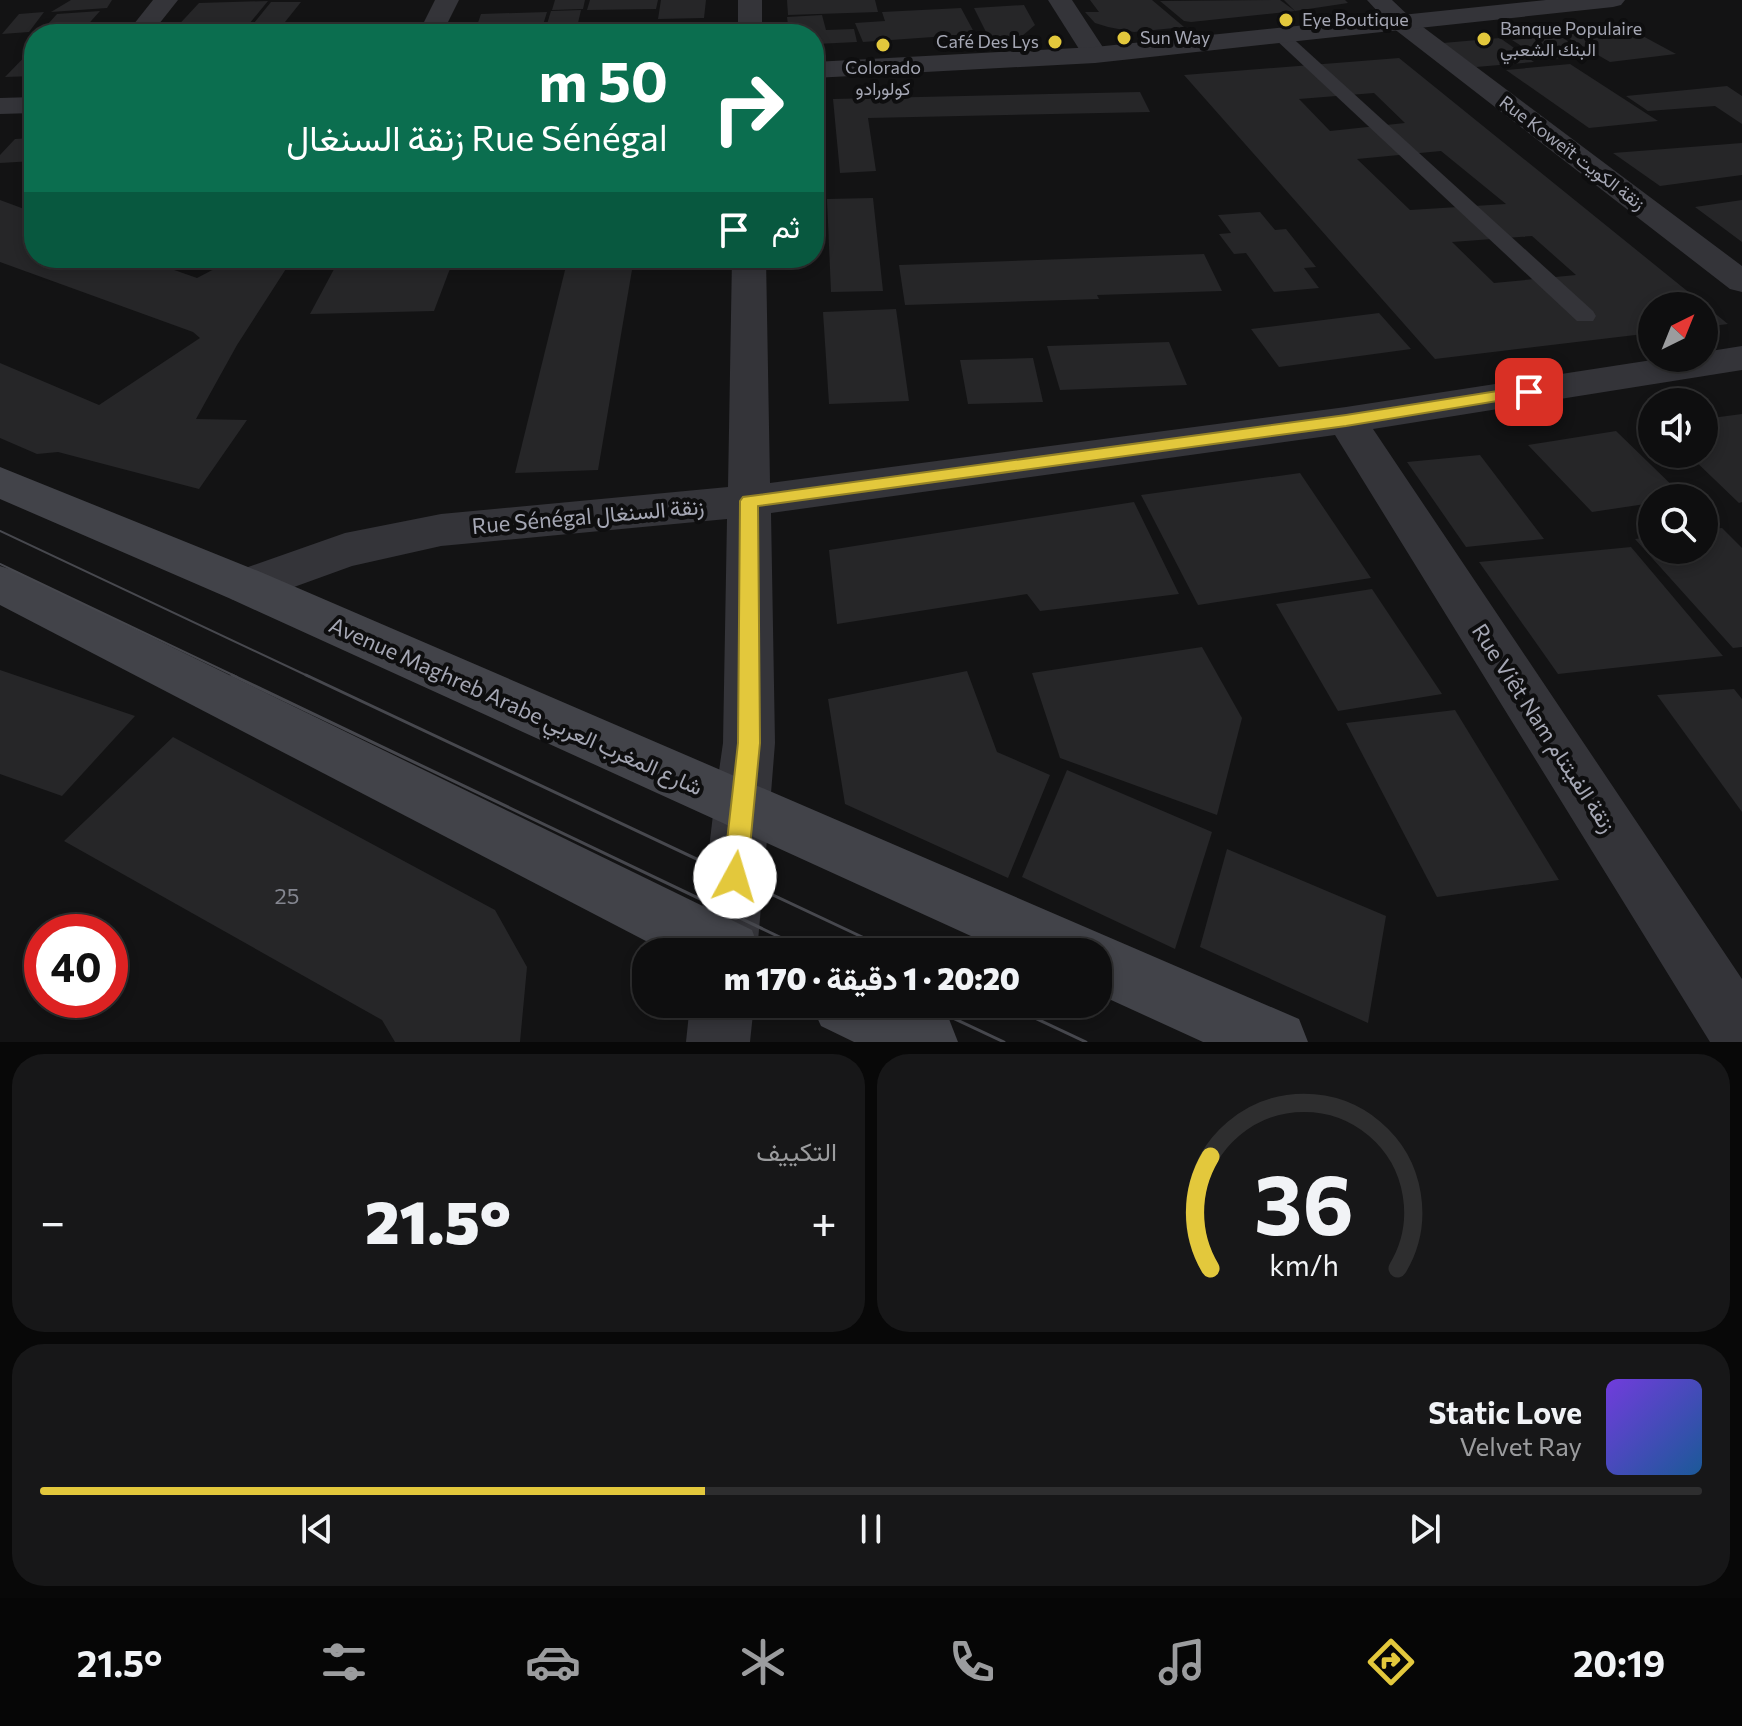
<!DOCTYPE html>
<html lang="ar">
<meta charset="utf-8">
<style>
body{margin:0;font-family:Commissioner,Vazirmatn,sans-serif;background:#171718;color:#f1f3f6;direction:rtl;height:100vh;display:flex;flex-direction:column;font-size:30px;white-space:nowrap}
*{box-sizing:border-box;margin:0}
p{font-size:26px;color:#9b9c9e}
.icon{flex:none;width:44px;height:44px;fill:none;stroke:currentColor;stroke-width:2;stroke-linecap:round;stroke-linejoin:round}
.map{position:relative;height:1042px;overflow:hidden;direction:ltr}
.sheet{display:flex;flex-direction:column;gap:12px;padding:12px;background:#080808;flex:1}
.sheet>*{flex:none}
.top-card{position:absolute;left:24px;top:24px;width:800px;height:244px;border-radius:32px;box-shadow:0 4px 12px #0003,0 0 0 2px #2e2e2f;direction:rtl;background:#0b6e4f;color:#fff;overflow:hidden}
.needle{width:52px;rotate:43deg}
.fabs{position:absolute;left:1638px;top:292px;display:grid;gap:16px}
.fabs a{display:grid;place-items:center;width:80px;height:80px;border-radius:50%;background:#0e0e0f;box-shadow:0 4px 12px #0003,0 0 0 2px #2e2e2f;font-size:40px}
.speed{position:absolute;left:24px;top:914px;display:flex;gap:16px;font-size:40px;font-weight:700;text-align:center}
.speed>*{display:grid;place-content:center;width:104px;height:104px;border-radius:50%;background:#0e0e0f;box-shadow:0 4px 12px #0003,0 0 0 2px #2e2e2f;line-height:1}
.speed .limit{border:12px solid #d22;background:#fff;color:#111}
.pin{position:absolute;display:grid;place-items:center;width:68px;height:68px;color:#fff;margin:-34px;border-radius:16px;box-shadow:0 4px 12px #0006}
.me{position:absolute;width:88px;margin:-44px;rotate:6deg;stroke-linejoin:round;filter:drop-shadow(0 0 6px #0008)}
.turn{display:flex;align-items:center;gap:28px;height:168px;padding:0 24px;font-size:36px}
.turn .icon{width:104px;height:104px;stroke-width:2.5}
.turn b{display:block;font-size:56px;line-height:68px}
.then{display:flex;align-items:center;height:76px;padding:0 24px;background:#0003;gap:16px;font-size:30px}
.big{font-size:60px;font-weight:800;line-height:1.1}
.sheet .tile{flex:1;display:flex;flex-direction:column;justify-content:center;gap:12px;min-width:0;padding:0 28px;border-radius:32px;background:#171718}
.sheet .dial{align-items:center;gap:0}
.dial svg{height:208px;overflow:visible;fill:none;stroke:#2e2e2f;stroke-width:7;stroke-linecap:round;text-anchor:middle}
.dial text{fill:#f1f3f6;stroke:none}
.song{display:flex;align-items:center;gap:24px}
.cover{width:96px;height:96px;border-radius:12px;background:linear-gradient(135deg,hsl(260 70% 55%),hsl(210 70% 35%))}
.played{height:8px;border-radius:4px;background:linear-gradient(90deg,#e3c83c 40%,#2e2e2f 40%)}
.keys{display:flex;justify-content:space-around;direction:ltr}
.heat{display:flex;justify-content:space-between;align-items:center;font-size:44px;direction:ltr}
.sheet .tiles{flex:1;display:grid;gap:12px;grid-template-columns:1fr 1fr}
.tile:last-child{grid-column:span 2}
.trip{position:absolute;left:632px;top:938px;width:480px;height:80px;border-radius:32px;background:#0e0e0f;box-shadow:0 4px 12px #0003,0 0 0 2px #2e2e2f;font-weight:800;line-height:80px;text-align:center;direction:rtl}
.dock{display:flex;height:128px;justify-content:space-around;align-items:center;background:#060606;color:#9b9c9e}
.dock .icon{width:56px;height:56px}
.dock .current{color:#e3c83c}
.dock b{font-size:36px;color:#f1f3f6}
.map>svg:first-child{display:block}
</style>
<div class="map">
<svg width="1742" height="1042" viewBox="0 0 1742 1042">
<rect width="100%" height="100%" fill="#131314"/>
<g fill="#262628" fill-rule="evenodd">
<polygon points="71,0 112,0 107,8 51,12"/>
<polygon points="555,0 585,0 583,9 552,10"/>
<polygon points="590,0 658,0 656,9 587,10"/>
<polygon points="661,0 706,0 704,18 658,19"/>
<polygon points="787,0 875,0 878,12 788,15"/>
<polygon points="1090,0 1152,0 1184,27 1134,32 1108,27 1095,23 1085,12 1099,12"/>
<polygon points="1280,0 1295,11 1191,22 1184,21 1160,1"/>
<polygon points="1284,0 1345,0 1348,3 1295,11"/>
<polygon points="268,1 245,29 173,31 199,3"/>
<polygon points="271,2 301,2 281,27 250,28"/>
<polygon points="1024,5 1035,25 1022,36 989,38 974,8"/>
<polygon points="961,8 975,34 863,42 855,23 885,21 882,12"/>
<polygon points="581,10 578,23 547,24 551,11"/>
<polygon points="100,11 83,30 40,33 57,14"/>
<polygon points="44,12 29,32 2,34 19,14"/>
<polygon points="547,12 543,25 502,27 572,25 570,34 474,34 481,14"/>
<polygon points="822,15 826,30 854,29 857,42 816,44 814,34 789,33 787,17"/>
<polygon points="706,23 706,34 643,34 646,24"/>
<polygon points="387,26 383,34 337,34 341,28"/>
<polygon points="1626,27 1676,54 1610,62 1563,35"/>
<polygon points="1558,35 1590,55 1543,60 1512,40"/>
<polygon points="1500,38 1534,62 1476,67 1443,43"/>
<polygon points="34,47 34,76 5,77"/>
<path d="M1399,58l329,266 -24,3v-21h-52v27l-217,26 -251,-284zM1374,93l31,30 -75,8 -31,-32zM1441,151l65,53 -96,6 -53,-51zM1532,236l44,39 -82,8 -42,-41z"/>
<polygon points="1570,64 1658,121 1589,128 1506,70"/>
<polygon points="1727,86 1742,96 1742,124 1715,106 1648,111 1626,96"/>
<polygon points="1140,92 1150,112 868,118 876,171 840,173 833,99"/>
<polygon points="34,138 34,161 0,163 0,155 15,139"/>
<polygon points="1742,143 1742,175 1660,186 1613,153"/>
<polygon points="873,198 883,291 831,292 827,199"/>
<polygon points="0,200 27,210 34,206 34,258 140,258 197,278 220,266 226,258 293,258 237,345 196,419 247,420 199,489 58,452 37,454 0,438 0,363 99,405 200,338 193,332 0,262"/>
<polygon points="1742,200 1742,242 1695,207"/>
<polygon points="1260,212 1275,230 1286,229 1316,267 1304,268 1319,288 1274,292 1246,253 1234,254 1219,234 1231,233 1218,215"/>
<polygon points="1204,254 1222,291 1097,295 1099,299 905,305 899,265"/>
<polygon points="340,258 454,258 434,311 310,314"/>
<polygon points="568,258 634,258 598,470 515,473"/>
<polygon points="896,309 909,401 829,404 823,312"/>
<polygon points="1379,313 1411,349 1279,367 1251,329"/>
<polygon points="1169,342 1187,385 1060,390 1047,346"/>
<polygon points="1033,358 1043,402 968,404 960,360"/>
<polygon points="1742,414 1742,502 1739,503 1688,454 1704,454 1704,419"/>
<polygon points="1616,431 1684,497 1652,498 1652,503 1592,512 1528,445"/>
<polygon points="1480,455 1544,539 1466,547 1407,462"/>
<polygon points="1300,473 1371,578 1198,605 1141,495"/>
<polygon points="1134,502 1179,594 1040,611 1027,594 837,624 829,550"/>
<polygon points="1722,528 1742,548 1742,647 1733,648 1635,539 1652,537 1652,550 1704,550 1704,530"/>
<polygon points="1631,547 1723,656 1558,674 1479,562"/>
<polygon points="1372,589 1442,694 1338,711 1276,604"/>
<polygon points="1202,647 1242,718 1217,815 1060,758 1032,673"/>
<polygon points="0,670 135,716 62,796 0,774"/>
<polygon points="967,671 997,752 1050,775 1008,878 845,804 828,699"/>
<polygon points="1734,689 1742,699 1742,812 1657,695"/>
<polygon points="1455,710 1559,880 1437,897 1346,723"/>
<polygon points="173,737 495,910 527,967 520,1042 395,1042 382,1020 64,841"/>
<polygon points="1067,770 1212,832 1175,949 1022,877"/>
<polygon points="1227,849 1386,916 1368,1023 1200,947"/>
</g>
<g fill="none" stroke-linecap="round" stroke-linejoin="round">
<polygon fill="#343439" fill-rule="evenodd" points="1281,31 1287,33 1593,311 1596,316 1593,321 1577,321 1275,39 1273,36"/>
<g fill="#343439" fill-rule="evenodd">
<polygon points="153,0 178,0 151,34 126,34"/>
<polygon points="435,0 459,0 442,34 418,34"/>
<rect x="738" y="0" width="24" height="34"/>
<polygon points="1048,0 1072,0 1108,55 1104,60 1086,60"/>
<polygon points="1367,0 1392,0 1411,18 1742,266 1742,292 1730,289 1393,28"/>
<polygon points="732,258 766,258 770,483 1346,407 1665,358 1704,358 1704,352 1742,346 1742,370 1373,429 1742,979 1742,1042 1710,1042 1335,435 771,513 775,743 770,806 762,824 742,831 722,824 714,806 723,743 727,519 441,546 352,566 247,604 231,599 224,586 231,573 345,533 441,514 728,487"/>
</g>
<g fill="#343439" fill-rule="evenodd">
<polygon points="1546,0 1625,0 1621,5 1613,7 1095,63 814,78 814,62 1095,47"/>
<polygon points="34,97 34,113 0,114 0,98"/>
<polygon points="742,781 762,788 770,806 757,952 697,952 714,806 722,788"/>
<polygon points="690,1004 754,1004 750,1042 686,1042"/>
</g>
<g fill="#424349" fill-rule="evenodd">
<polygon points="0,467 263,573 1299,1019 1308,1042 1203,1042 1098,994 1098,952 1006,952 231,599 0,499"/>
<polygon points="0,566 16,571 752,930 760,952 667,952 0,605"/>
<polygon points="811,1004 915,1004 949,1019 958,1042 854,1042 821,1026"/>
</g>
<g stroke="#47484e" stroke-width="2">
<polyline points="0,531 310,677"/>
<polyline points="0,564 237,677"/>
</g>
<g stroke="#47484e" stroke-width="3">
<polyline points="232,675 811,952"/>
<polyline points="306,675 894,952"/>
<polyline points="923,1004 1004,1042"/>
<polyline points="1005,1004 1086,1042"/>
</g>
</g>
<polygon fill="#e3c83c" stroke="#948227" stroke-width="2" points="1529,386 1537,392 1534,395 1346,426 758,506 760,743 747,877 743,885 735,889 726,885 723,877 738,743 740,501 743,497 1346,415"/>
<g fill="#e3c83c" stroke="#0e0e0f" stroke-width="3">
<circle cx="1286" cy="20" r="8"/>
<circle cx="1124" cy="38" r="8"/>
<circle cx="1484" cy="39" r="8"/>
<circle cx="1055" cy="42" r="8"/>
<circle cx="883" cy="45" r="8"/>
</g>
<g text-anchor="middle" stroke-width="8" stroke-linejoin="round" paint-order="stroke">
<g font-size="18" fill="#a5a7b4" stroke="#0e0e0f" text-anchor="start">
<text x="1302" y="26">Eye Boutique</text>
<text x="1500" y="35">Banque Populaire<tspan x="1500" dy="21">البنك الشعبي</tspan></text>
<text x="1140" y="44">Sun Way</text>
<text x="1039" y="48" text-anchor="end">Café Des Lys</text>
<text x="883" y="74" text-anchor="middle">Colorado<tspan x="883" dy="21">كولورادو</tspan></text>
</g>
<g font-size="18" fill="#a5a7b4" stroke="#0e0e0f">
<text transform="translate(1572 153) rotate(37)" y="6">Rue Koweït زنقة الكويت</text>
</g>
<g font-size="22" fill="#a5a7b4" stroke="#0e0e0f">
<text transform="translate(588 516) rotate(-5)" y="8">Rue Sénégal زنقة السنغال</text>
<text transform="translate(516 706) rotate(24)" y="8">Avenue Maghreb Arabe شارع المغرب العربي</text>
<text transform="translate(1544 728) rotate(57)" y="8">Rue Viêt Nam زنقة الفيتنام</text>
</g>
<g font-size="22" fill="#848690">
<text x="287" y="904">25</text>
</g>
</g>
</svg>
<div class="fabs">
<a><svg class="needle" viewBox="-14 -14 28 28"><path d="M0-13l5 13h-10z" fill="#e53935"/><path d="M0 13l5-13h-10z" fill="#9b9c9e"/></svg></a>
<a><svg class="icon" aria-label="sound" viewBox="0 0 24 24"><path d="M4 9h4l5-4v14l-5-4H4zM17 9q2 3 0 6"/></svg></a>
<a><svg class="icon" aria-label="search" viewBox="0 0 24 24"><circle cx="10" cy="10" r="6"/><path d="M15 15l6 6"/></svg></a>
</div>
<div class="speed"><div class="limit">40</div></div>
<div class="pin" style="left:1529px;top:392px;background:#d93025"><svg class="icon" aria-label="arrive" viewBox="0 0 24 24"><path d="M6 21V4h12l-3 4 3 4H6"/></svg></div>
<svg class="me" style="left:735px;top:877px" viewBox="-20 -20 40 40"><circle r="19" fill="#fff"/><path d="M0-13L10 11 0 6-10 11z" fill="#e3c83c"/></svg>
<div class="trip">20:20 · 1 دقيقة · 170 m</div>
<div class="top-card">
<div class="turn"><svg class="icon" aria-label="right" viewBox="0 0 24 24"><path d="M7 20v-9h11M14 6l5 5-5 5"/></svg><div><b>50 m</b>Rue Sénégal زنقة السنغال</div></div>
<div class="then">ثم<svg class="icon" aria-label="arrive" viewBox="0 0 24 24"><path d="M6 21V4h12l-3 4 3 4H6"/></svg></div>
</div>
</div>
<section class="sheet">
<div class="tiles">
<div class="tile dial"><svg viewBox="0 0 100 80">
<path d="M14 69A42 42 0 1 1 86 69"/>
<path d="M14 69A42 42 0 0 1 14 26" stroke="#e3c83c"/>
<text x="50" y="56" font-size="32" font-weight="700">36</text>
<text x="50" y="72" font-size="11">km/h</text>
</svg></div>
<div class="tile"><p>التكييف</p>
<div class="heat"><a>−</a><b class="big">21.5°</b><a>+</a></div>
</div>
<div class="tile">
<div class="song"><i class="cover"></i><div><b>Static Love</b><p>Velvet Ray</p></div></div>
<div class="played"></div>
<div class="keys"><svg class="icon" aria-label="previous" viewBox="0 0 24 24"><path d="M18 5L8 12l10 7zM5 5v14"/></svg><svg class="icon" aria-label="pause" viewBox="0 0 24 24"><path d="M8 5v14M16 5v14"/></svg><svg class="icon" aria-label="next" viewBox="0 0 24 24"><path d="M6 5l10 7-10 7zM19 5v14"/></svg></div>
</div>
</div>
</section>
<nav class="dock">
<b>20:19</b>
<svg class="icon current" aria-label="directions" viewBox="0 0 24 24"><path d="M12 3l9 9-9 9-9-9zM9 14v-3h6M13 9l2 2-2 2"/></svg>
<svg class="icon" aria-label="music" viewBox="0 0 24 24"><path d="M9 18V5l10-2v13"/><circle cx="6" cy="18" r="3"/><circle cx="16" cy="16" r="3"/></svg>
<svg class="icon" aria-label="phone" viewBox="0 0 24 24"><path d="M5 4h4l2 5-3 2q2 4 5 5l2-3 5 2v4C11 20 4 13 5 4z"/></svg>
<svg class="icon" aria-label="climate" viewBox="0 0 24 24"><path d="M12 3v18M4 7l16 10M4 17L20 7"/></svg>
<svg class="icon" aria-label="car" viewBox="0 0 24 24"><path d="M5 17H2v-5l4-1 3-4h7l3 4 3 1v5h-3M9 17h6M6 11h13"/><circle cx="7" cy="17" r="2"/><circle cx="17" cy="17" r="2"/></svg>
<svg class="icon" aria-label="filters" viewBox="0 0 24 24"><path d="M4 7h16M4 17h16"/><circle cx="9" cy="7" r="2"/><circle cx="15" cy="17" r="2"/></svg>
<b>21.5°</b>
</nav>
